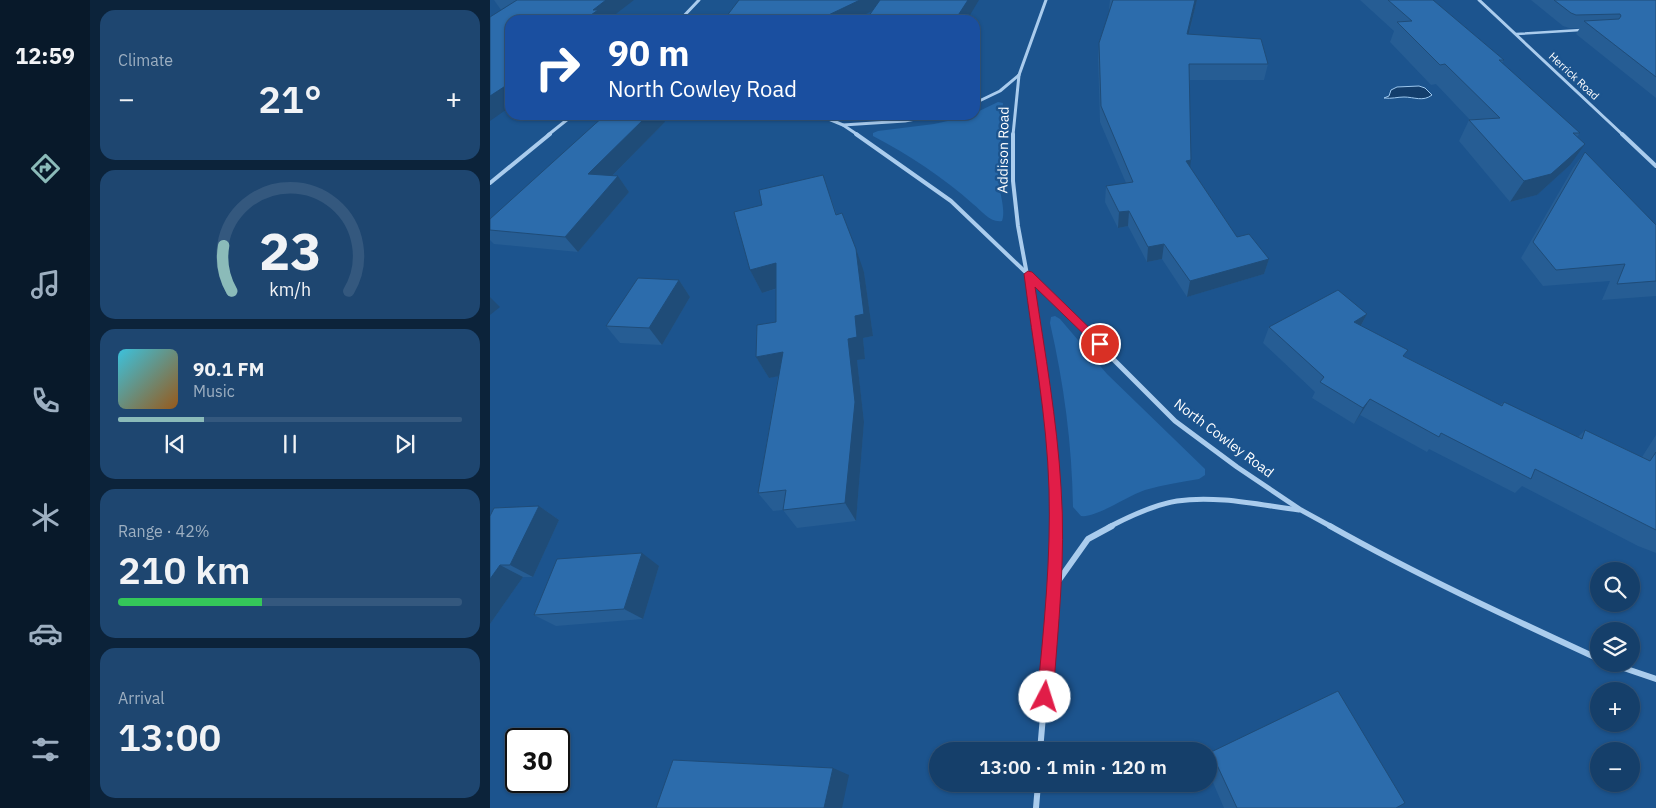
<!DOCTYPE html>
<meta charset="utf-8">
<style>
body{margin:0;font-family:"IBM Plex Sans",sans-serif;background:#1e4670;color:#f1f3f6;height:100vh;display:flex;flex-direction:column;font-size:19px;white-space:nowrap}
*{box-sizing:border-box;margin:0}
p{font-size:16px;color:#9dafc1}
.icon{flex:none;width:28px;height:28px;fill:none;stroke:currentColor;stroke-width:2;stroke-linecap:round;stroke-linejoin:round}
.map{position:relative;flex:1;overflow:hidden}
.side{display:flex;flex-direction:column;gap:10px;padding:10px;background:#0c233a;width:400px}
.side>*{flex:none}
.top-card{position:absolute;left:15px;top:15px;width:475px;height:105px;border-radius:15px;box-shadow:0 1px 4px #0004,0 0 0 1px #34587e;background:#1a4fa0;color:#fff;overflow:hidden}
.tools{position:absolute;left:1100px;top:562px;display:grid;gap:10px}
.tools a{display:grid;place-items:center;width:50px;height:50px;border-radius:50%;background:#153f6a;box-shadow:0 1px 4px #0004,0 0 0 1px #34587e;font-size:25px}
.speed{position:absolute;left:15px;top:728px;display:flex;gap:10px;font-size:25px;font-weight:700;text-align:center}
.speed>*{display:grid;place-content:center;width:65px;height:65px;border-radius:50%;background:#153f6a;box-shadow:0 1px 4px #0004,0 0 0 1px #34587e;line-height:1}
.speed .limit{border:2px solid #111;border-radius:8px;background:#fff;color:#111}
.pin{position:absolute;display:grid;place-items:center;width:42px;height:42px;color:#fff;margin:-21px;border:2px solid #fff;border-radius:50%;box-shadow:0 1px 5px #0007}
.me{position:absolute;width:55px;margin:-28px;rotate:5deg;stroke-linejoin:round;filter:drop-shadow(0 0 4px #0008)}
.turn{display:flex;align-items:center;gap:18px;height:105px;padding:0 20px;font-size:22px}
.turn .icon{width:65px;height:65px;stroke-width:2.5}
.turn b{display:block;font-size:35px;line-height:42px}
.big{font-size:38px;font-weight:600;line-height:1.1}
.side .card{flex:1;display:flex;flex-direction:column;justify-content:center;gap:8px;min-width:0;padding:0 18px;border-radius:15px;background:#1e4670}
.side .dial{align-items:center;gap:0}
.dial svg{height:130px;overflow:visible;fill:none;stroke:#34587e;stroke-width:7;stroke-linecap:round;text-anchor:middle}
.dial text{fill:#f1f3f6;stroke:none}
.song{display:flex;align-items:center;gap:15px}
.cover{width:60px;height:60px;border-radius:8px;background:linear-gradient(135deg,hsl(190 70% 55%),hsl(30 70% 35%))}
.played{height:5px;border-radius:2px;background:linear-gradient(90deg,#8bbbb9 25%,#34587e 25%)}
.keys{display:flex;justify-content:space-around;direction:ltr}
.heat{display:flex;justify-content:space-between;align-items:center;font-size:28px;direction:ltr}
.charge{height:8px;border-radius:4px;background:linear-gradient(90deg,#34c759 42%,#34587e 0)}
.trip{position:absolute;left:439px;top:742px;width:288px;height:50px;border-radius:25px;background:#153f6a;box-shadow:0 1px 4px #0004,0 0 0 1px #34587e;font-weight:600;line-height:50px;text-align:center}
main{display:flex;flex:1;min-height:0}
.tab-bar{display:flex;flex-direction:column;width:90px;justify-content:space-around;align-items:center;background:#08192a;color:#9dafc1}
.tab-bar .icon{width:35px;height:35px}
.tab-bar .active{color:#8bbbb9}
.tab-bar b{font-size:22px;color:#f1f3f6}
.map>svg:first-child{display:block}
</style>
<main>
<nav class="tab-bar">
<b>12:59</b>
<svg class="icon active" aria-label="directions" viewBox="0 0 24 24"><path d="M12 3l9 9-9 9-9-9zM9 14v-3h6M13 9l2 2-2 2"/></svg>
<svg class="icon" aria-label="music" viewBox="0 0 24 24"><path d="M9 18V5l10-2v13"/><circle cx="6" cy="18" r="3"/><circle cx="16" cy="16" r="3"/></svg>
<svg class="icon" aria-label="phone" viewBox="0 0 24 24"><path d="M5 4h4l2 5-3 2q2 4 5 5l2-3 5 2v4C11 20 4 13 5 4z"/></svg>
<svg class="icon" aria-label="climate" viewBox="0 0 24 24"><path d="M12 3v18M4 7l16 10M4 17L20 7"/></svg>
<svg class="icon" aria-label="car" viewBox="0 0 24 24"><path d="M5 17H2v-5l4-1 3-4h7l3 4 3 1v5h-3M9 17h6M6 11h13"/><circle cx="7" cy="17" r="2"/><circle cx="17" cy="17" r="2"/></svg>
<svg class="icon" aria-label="filters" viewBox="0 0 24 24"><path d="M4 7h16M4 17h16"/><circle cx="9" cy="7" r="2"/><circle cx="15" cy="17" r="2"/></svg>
</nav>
<section class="side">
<div class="card"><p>Climate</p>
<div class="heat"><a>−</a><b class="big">21°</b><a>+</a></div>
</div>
<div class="card dial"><svg viewBox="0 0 100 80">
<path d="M14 69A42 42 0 1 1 86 69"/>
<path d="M14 69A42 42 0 0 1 9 41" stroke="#8bbbb9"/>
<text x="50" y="56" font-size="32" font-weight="700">23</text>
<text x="50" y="72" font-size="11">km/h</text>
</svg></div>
<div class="card">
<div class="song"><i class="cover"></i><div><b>90.1 FM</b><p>Music</p></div></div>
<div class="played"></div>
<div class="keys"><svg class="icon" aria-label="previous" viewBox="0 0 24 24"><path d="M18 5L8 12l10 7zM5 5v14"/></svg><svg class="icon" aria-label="pause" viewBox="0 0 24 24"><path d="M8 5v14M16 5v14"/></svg><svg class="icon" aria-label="next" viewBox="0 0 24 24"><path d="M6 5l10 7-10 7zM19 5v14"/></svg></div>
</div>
<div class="card"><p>Range · 42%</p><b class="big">210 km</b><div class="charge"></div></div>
<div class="card"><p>Arrival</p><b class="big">13:00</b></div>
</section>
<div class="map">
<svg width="1166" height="808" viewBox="0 0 1166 808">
<rect width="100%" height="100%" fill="#1c548e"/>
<g fill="#2667a7">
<path d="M508,102l5,1c0,27 -5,53 -4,80 1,11 7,29 3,38 -12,2 -20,-10 -29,-17 -30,-27 -64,-49 -100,-68v-3l5,-2 56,-7 41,-9v-2z"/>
<path d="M565,316l5,3 47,55 98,95v6l-6,4c-18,3 -36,6 -54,11 -18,6 -49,28 -64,26l-8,-9c-1,-63 -9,-123 -23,-184l1,-6z"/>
</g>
<path fill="#133e6c" stroke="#9dc8ef" d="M929,86l6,2 7,7c-9,7 -18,2 -28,2 -7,0 -12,2 -20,1l5,-2 2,-6 6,-3z"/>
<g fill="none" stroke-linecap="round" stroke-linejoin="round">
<polyline stroke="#aacced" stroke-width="2.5" points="1026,34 1091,30"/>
<g stroke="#aacced" stroke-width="3">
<polyline points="989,0 1133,135"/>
<polyline points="190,20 209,0"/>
<polyline points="485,103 510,91 529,75"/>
<polyline points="329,115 353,125 368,135"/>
<polyline points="353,125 415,121 446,115"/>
<polyline points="58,135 83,115"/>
<polyline points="523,135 529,75 556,0"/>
</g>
<g stroke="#aacced" stroke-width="4">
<polyline points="366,134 461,201 572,307"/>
<polyline points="523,134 523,181 528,226 543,307"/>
<polyline points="1132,134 1166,166"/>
<polyline points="0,183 60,134"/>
</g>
<g stroke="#aacced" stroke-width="5">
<path d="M543,306c10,74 22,147 22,221"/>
<polyline points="570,306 685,421 747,467 811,510 842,527"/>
<path d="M619,527c21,-11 44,-22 68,-26 39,-6 83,4 122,9"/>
</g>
<g stroke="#aacced" stroke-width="6">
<path d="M840,526c87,49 178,91 269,133"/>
<polyline points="564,587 598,539 622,526"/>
<polyline points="1122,664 1166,679"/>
<polyline points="550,751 564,588 565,526"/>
<polyline points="546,808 548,784"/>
</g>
</g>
<g fill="#265d94">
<polygon points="4,0 144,0 11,10"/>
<polygon points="620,0 707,0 699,34 778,64 774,80 700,80 700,167 747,237 779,259 774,274 697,297 672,259 657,262 638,226 628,228 615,202 616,186 636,183 610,122 608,58 609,43 620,9 619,9"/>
<polygon points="870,0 943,0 1014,60 1012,63 1090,133 1087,137 1080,165 1047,195 1020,202 969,141 979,120 980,120 946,84 941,85 900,42 904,31"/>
<polygon points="1041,0 1166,0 1166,98 1086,34 1090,28 1079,28 1073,26"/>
<polygon points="175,122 122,176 128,176 139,192 88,252 4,244 0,240 0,219"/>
<polygon points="1095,152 1166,225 1166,296 1112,300 1120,281 1053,286 1031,258 1083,168"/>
<polygon points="341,198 347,215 374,272 383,336 373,338 375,359 367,360 374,422 366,521 307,528 293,510 283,511 268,493 288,376 279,378 266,357 286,322 286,289 272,293 260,270"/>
<polygon points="189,280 200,297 172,345 130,343 116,326"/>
<polygon points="877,314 871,326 914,356 1010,405 1014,402 1088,437 1095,430 1152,457 1166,435 1166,553 1148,546 1032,486 1025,493 939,449 937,452 870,415 864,424 822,398 825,392 773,343 779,327"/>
<polygon points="49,506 69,520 43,577 33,577 0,624 4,508"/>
<polygon points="169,566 153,619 66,626 44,615"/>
<polygon points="721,752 906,808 734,808 718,771 718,756"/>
</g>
<g fill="#1f4c78">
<polygon points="116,0 144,0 118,20 94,20 103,10"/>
<polygon points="370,0 402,0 402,1 364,20 328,20"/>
<polygon points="478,0 489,0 477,20 465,20"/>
<polygon points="705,0 707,0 695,49 697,34"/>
<polygon points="20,83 20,107 0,121 0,96"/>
<polygon points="158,115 171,115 175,122 109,189 98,174"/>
<polygon points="1095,144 1080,165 1047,195 1020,202 1034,181"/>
<polygon points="701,160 699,176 696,161"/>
<polygon points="128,176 139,192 88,252 75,237"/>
<polygon points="639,211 638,226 628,228 629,212"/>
<polygon points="674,244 672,259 657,262 658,247"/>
<polygon points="366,249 374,272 383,336 373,338 375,359 367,360 374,422 366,521 355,503 358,339 365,316"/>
<polygon points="779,259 774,274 697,297 700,281"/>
<polygon points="286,263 297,285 272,293 260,270"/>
<polygon points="189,280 200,297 172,345 159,328"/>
<polygon points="0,297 10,307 0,315"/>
<polygon points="877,314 868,331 864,322"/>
<polygon points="293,352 305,373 279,378 266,357"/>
<polygon points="880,399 870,415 864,424 873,408"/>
<polygon points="49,506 69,520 43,577 20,565"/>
<polygon points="152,553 169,566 153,619 134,609"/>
<polygon points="10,565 33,577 0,624 0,579"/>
<polygon points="343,768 359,775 352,808 334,808"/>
</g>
<g fill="#2c6cac" stroke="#1f4c78">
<polygon points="27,0 116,0 103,10 108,10 94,20 20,20 20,83 0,96 0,17"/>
<polygon points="249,0 370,0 328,20 243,20 236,17"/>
<polygon points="390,0 478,0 465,20 376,20"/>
<polygon points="623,0 705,0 697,34 771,39 778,64 699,64 701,160 696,161 747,237 759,234 779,259 700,281 674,244 658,247 639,211 629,212 616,186 643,182 611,106 609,43"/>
<polygon points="898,0 943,0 1014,60 1009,60 1090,133 1083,133 1095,144 1061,174 1034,181 979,120 1010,118 955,64 950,65 907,22 922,21"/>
<polygon points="1064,0 1166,0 1166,77 1094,21 1129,19 1131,16 1130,14 1086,15 1081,13"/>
<polygon points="115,115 158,115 98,174 128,176 75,237 0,230 0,219"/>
<polygon points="1095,152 1166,225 1166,281 1127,284 1135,264 1066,270 1043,242"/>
<polygon points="333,175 346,215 352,213 366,249 374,314 365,316 367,337 358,339 365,402 355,503 293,510 296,490 268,493 293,352 266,357 267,325 286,322 286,263 260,270 244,212 272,205 269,190"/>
<polygon points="148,278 189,280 159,328 116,326"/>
<polygon points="848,290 877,314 864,322 918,350 913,356 1012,406 1014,402 1092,439 1095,430 1160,461 1166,452 1166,530 1045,469 1041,479 951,433 949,437 880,399 873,408 830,382 834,377 779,327"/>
<polygon points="49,506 20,565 10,565 0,579 0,516 4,508"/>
<polygon points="152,553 134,609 44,615 67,559"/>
<polygon points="848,691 915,803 906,808 747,808 721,752"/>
<polygon points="183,760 343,768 334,808 166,808"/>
</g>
<path fill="#e11d48" stroke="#92132f" d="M538,271l4,1 74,72 -6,4 -3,-1 -62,-60c10,66 22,133 26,200 5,70 -3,140 -8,210l-3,5 -5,2 -5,-2 -3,-5c7,-69 14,-139 12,-208 -2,-72 -16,-144 -25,-215z"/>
<g text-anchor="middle" stroke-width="5" stroke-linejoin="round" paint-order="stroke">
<g font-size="11" fill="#fff" stroke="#1c548e">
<text transform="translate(1084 76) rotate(43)" y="4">Herrick Road</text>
</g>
<g font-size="14" fill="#fff" stroke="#1c548e">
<text transform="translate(513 150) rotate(-89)" y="5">Addison Road</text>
<text transform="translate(734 438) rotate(37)" y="5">North Cowley Road</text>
</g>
</g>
</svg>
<div class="tools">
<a><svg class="icon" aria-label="search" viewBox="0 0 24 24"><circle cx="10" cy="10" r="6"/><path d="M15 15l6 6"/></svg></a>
<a><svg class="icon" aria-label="layers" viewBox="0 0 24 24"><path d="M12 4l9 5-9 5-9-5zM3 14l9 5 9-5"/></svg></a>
<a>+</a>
<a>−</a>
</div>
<div class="speed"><div class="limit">30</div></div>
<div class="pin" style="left:610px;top:344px;background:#d93025"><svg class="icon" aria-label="arrive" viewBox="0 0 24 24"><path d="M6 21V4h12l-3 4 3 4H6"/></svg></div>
<svg class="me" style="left:555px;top:697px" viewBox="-20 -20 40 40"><circle r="19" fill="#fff"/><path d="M0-13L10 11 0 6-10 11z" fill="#e11d48"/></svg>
<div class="trip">13:00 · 1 min · 120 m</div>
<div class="top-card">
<div class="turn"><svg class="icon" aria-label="right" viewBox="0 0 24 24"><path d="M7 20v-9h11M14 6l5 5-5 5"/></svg><div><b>90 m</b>North Cowley Road</div></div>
</div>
</div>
</main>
